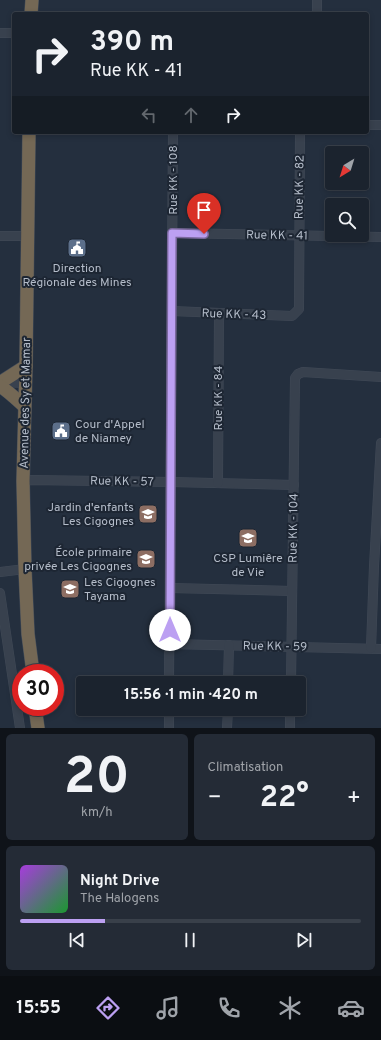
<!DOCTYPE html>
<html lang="fr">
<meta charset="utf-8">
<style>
body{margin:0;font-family:Overpass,sans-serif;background:#242b36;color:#f1f3f6;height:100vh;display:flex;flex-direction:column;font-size:15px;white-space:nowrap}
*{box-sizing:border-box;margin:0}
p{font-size:13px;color:#a0a4aa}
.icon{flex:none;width:22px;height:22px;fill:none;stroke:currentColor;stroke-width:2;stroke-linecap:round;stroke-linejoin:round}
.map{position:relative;height:728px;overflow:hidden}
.panel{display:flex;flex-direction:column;gap:6px;padding:6px;background:#0f1319;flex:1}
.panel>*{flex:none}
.guide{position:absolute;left:12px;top:12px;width:357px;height:122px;border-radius:4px;box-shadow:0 2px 6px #0003,0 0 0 1px #39404a;background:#1b232e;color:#f1f3f6;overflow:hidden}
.needle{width:26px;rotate:218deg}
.fabs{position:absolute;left:325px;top:146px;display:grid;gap:8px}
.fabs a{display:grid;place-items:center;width:44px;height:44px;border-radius:4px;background:#1b232e;box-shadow:0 2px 6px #0003,0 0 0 1px #39404a;font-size:20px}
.speed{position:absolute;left:12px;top:664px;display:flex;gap:8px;font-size:20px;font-weight:700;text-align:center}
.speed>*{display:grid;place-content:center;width:52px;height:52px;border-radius:50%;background:#1b232e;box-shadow:0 2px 6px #0003,0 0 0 1px #39404a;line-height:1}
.speed .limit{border:6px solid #d22;background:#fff;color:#111}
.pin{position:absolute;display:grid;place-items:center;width:34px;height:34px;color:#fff;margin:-41px -17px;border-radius:50% 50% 50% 0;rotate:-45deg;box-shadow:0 0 4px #0007}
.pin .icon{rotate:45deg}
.me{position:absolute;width:44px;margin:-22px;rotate:0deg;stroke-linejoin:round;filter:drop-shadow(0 0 3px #0008)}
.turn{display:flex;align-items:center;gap:14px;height:84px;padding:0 12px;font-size:18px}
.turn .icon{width:52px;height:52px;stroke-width:2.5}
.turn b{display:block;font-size:28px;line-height:34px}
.lanes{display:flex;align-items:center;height:38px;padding:0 12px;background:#0003;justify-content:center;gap:20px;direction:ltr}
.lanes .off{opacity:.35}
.big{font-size:30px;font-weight:700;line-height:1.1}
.panel .widget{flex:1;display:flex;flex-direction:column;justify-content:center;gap:6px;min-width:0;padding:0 14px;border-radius:6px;background:#242b36}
.panel .dial{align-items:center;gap:0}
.dial b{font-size:52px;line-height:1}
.song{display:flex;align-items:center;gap:12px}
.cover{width:48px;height:48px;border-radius:6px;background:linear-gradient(135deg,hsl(280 70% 55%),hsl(130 70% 35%))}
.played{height:4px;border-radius:2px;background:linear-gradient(90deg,#bca0f2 25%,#39404a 25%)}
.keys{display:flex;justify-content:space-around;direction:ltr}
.heat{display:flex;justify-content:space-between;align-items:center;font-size:22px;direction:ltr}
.panel .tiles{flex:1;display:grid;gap:6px;grid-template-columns:1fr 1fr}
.widget:last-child{grid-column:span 2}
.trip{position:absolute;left:76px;top:676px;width:230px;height:40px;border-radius:4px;background:#1b232e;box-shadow:0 2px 6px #0003,0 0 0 1px #39404a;font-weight:700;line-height:40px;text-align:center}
.dock{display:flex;height:64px;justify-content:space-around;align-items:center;background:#0b0e12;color:#a0a4aa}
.dock .icon{width:28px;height:28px}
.dock .current{color:#bca0f2}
.dock b{font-size:18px;color:#f1f3f6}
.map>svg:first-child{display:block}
</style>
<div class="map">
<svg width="381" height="728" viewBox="0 0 381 728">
<rect width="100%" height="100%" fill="#242f3e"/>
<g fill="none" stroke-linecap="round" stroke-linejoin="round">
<defs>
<g id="minor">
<polyline points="317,14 317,0"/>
<polyline points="0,33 14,33"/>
<polyline points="367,125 381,125"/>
<polyline points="173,233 381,237"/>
<polyline points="0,236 27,236"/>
<polyline points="172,311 292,316 299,309 300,132"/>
<polyline points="0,382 25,383"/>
<polyline points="23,481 30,480 171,482 294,485"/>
<polyline points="218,483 219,313"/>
<polyline points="0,572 25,569"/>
<polyline points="170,588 292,591"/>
<polyline points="0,593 20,728"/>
<polyline points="169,644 381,649"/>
<polyline points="371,648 374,566 381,443"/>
<polyline points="169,683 173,132"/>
<polyline points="228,683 229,645"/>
<polyline points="291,683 295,378 298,374 303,372 381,377"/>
<polyline points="169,728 169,709"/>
<polyline points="227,728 228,709"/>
<polyline points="290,728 290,709"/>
</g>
<g id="highway">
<polyline points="31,14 32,0"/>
<polyline points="29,132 26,366 23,481 25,569 28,634 33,673"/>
<polyline points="1,382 26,366"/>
<path d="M0,386c9,6 16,13 24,20"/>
<polyline points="35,707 38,728"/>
</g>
</defs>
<use href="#minor" stroke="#414a57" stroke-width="10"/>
<use href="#highway" stroke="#434c59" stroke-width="14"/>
<use href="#minor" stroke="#38414e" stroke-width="9"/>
<use href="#highway" stroke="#746855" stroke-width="13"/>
</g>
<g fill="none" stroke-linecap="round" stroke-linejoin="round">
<defs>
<polyline id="route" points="170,630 172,233 204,234"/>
</defs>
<use href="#route" stroke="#7a689d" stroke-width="10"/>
<use href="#route" stroke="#bca0f2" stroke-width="7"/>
</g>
<defs>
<symbol id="civic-square" viewBox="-11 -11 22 22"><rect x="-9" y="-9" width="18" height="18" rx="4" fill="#5c6f8a" stroke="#1d2633"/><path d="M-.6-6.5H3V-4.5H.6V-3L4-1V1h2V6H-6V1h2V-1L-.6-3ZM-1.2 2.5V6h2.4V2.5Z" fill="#fff"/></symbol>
<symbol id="school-square" viewBox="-11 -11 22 22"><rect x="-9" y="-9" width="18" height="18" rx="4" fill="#8d6e63" stroke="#1d2633"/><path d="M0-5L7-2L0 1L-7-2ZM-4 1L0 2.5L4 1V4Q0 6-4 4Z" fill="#fff"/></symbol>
<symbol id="university-square" viewBox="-11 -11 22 22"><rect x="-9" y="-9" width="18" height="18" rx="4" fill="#8d6e63" stroke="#1d2633"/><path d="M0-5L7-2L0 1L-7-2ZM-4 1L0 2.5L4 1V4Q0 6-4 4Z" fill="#fff"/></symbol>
</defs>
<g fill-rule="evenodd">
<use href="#civic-square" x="66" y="237" width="22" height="22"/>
<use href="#civic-square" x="50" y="420" width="22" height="22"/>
<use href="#school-square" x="137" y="503" width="22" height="22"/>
<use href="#school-square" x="237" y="527" width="22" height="22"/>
<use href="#school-square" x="135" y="548" width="22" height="22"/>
<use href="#university-square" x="59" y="578" width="22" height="22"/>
</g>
<g text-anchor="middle" stroke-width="4" stroke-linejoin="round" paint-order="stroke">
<g font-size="12" fill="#b4bcc9" stroke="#1d2633">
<text transform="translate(173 180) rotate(-90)" y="4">Rue KK - 108</text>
<text transform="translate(299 187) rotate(-89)" y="4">Rue KK - 82</text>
<text transform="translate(277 235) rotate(1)" y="4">Rue KK - 41</text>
<text transform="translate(234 314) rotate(2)" y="4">Rue KK - 43</text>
<text transform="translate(218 398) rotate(-90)" y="4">Rue KK - 84</text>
<text transform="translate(25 403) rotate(-89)" y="4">Avenue des Sy et Mamar</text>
<text transform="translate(122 481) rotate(1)" y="4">Rue KK - 57</text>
<text transform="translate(293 528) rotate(-89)" y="4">Rue KK - 104</text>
<text transform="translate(275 646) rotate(1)" y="4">Rue KK - 59</text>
</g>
<g font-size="12" fill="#b4bcc9" stroke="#1d2633">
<text x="77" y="272">Direction<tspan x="77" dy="14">Régionale des Mines</tspan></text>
<text x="75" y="428" text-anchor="start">Cour d'Appel<tspan x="75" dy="14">de Niamey</tspan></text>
<text x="134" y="511" text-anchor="end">Jardin d'enfants<tspan x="134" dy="14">Les Cigognes</tspan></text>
<text x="132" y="556" text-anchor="end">École primaire<tspan x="132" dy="14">privée Les Cigognes</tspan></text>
<text x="248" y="562">CSP Lumiêre<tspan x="248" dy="14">de Vie</tspan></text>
<text x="84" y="586" text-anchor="start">Les Cigognes<tspan x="84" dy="14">Tayama</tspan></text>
</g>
</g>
</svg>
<div class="fabs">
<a><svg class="needle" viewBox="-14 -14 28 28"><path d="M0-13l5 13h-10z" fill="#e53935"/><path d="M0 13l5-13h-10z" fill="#a0a4aa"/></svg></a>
<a><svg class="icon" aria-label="search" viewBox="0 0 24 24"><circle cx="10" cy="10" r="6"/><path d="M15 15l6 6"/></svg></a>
</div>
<div class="speed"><div class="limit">30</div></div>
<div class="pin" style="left:204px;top:234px;background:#d93025"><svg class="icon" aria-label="arrive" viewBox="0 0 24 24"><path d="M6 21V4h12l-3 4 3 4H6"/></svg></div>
<svg class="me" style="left:170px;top:630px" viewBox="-20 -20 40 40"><circle r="19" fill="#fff"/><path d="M0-13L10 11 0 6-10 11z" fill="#bca0f2"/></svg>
<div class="trip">15:56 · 1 min · 420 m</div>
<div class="guide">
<div class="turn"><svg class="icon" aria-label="right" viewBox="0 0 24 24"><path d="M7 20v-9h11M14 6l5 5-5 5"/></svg><div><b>390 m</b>Rue KK - 41</div></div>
<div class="lanes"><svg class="icon off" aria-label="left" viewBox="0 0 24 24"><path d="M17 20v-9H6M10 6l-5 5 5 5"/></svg><svg class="icon off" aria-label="ahead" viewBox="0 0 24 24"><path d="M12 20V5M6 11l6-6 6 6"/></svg><svg class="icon" aria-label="right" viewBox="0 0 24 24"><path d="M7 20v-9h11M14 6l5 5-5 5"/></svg></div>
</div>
</div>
<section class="panel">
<div class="tiles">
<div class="widget dial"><b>20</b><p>km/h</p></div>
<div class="widget"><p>Climatisation</p>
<div class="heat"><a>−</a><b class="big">22°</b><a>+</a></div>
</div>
<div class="widget">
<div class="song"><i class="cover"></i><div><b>Night Drive</b><p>The Halogens</p></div></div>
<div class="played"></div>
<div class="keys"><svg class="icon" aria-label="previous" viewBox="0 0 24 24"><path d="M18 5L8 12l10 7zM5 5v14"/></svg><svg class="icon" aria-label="pause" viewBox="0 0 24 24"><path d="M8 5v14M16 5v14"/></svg><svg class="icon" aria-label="next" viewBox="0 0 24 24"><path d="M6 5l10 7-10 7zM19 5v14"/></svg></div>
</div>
</div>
</section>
<nav class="dock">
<b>15:55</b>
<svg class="icon current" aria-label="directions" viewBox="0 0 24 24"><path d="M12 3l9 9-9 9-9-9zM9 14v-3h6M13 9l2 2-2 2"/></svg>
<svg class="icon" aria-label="music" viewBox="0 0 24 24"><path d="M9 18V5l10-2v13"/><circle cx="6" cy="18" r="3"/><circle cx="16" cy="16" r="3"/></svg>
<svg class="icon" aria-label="phone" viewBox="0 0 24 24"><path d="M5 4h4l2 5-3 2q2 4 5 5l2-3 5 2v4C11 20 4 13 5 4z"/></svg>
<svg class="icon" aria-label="climate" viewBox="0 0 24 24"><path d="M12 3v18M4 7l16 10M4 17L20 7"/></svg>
<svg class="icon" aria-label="car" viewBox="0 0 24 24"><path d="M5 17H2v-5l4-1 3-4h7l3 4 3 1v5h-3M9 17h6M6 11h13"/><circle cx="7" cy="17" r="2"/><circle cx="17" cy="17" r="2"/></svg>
</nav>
